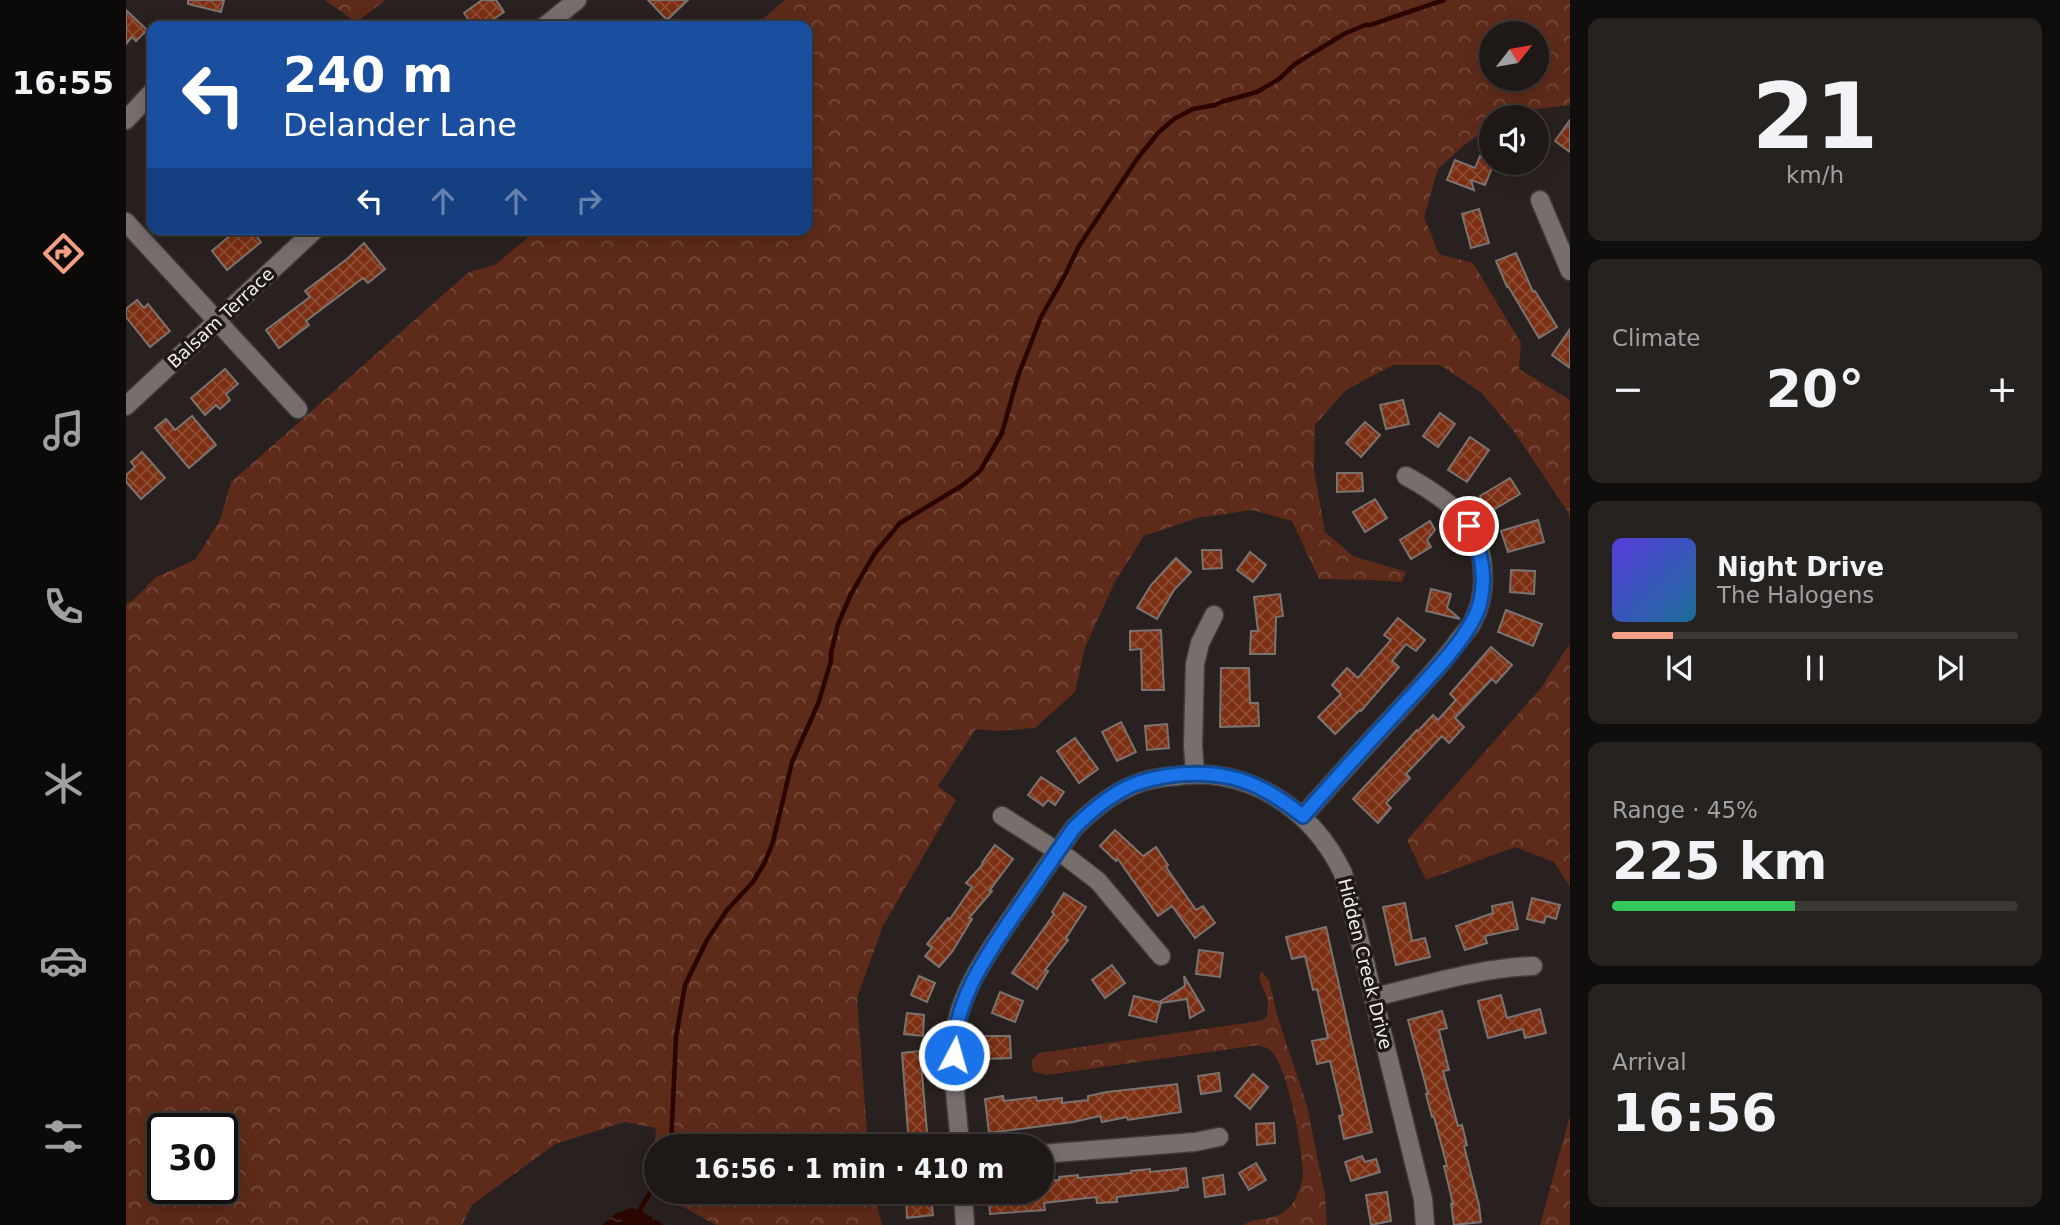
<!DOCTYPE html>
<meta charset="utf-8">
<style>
body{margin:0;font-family:"DejaVu Sans",sans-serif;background:#262220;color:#f1f3f6;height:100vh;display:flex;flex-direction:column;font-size:26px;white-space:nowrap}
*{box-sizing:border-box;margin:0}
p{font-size:23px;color:#a1a0a1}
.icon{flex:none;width:38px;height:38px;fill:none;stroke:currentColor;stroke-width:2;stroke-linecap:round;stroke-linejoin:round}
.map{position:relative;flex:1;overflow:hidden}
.panel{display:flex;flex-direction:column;gap:18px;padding:18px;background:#100e0d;width:490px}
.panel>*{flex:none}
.top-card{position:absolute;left:21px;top:21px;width:665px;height:214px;border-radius:14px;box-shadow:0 4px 18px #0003,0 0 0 2px #3c3836;background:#1a4fa0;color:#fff;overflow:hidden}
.needle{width:46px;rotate:59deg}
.buttons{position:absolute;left:1353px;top:21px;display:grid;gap:14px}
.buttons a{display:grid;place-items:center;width:70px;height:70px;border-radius:50%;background:#1e1917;box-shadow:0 4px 18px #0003,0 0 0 2px #3c3836;font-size:35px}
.speed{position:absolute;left:21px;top:1113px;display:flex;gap:14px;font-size:35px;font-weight:700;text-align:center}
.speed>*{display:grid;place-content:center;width:91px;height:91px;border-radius:50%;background:#1e1917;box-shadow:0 4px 18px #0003,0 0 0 2px #3c3836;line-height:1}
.speed .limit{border:4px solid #111;border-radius:10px;background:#fff;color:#111}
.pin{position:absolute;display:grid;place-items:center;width:60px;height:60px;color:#fff;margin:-30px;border:4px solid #fff;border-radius:50%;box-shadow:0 2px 7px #0007}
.me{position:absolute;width:77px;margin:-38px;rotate:6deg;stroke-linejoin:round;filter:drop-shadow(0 0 5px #0008)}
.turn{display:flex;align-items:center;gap:24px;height:147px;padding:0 21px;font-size:32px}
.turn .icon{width:91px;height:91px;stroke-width:2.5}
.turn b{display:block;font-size:49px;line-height:60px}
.lanes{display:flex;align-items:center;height:66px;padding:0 21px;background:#0003;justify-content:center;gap:35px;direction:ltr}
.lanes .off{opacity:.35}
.big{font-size:52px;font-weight:800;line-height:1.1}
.panel .card{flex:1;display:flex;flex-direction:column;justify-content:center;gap:10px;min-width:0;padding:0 24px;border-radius:14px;background:#262220}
.panel .dial{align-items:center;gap:0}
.dial b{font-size:91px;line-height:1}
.song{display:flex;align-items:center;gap:21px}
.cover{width:84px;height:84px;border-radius:10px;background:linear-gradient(135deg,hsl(250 70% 55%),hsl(200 70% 35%))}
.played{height:7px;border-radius:4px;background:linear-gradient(90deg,#f39f83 15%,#3c3836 15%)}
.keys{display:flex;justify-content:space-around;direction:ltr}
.heat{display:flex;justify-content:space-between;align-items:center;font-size:38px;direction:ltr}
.charge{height:10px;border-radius:5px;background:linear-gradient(90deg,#34c759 45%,#3c3836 0)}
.trip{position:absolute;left:518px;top:1134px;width:410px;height:70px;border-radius:35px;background:#1e1917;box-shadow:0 4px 18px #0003,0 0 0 2px #3c3836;font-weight:800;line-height:70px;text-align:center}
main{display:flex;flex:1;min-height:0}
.tab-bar{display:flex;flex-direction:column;width:126px;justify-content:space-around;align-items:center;background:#0c0a09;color:#a1a0a1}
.tab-bar .icon{width:49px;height:49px}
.tab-bar .current{color:#f39f83}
.tab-bar b{font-size:32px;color:#f1f3f6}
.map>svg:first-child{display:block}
</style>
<main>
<nav class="tab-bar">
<b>16:55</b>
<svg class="icon current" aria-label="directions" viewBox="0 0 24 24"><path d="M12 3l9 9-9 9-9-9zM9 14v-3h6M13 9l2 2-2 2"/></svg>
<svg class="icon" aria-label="music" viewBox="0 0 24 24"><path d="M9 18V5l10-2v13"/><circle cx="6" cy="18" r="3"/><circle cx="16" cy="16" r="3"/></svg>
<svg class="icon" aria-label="phone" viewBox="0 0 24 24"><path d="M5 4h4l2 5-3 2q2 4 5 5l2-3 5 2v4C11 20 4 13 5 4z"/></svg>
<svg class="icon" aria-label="climate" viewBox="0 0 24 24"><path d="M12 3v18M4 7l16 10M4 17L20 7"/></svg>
<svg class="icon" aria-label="car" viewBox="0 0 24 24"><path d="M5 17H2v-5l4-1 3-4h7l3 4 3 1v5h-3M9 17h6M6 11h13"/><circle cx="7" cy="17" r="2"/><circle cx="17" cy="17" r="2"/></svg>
<svg class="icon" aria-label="filters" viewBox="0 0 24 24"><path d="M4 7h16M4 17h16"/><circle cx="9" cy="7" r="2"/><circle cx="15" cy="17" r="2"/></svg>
</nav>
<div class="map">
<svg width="1444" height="1225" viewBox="0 0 1444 1225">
<defs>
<pattern id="forest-crowns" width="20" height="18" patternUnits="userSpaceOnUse" patternTransform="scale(1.75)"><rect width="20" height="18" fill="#5e2b1a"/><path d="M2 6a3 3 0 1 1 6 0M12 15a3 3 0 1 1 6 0" fill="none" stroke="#764a3b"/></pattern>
<pattern id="water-ripples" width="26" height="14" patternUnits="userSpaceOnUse" patternTransform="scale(1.75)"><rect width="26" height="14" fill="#2b0500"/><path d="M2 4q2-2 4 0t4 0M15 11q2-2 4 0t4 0" fill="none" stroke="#4a2a25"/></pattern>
<pattern id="building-cross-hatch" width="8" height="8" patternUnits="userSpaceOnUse" patternTransform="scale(1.75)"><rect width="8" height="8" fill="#7c2f12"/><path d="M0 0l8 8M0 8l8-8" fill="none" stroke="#8f4d35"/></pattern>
</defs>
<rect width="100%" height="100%" fill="#28211f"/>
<g fill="url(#forest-crowns)" fill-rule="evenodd">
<polygon points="199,0 260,0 230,22"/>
<path d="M659,0h785v105l-59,7 -7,5h-13v9l-28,20 -25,23 -14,48 15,37 34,9 48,80 -2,26 51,31v120l-2,-8 -53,-79 -33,-40 -42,-28h-47l-47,25 -31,35 -1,45 11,62 28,24 53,16 -4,10 -31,-2 -52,-1 -27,-58 -40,-11 -55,8 -53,18 -28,44 -31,67 -10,45 -40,36 -40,3 -19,-2 -38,57 18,14 -73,126 -26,72 11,148h-212v38l-4,-5 4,-51 -31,-6 -70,22 -83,61 -10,20h-336v-621l6,-3 24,-24 39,-17 25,-40 11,-38 238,-210 26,-7 43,-36h269v-203h-52zM1365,33h45v46h-45zM37,1129h59v59h-59z"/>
<polygon points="1444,643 1444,887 1428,862 1389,847 1300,880 1281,840 1415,688"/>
<path d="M1135,971l8,9 9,38 29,88 18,89 2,30h-84c17,-11 32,-1 49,-21 5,-6 11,-22 11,-30 0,-23 -16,-114 -34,-125 -3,-2 -7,-2 -10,-4l-212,30 -14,-3 -1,-12 7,-7 221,-32 7,-4 1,-17 -9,-21z"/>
<polygon points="1444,1115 1444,1225 1414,1225"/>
<polygon points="538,1192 748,1192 756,1225 590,1225 550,1203"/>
</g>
<polygon fill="url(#water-ripples)" points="505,1208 516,1211 538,1225 476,1225 489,1214"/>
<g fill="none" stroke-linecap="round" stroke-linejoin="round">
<g stroke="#2b0500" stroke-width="4.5">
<polyline points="545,1146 550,1037 559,985 581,940 601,910 627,882 639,862 647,842 666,762 692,704 705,661 705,653 712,624 725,594 749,553 774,523 837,485 854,471 876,433 891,379 915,317 939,275 953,246 1011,159 1032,133 1048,119 1067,109 1089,105 1095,102 1131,92 1153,79 1169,64 1218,34 1239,25 1244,25 1318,0"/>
<polyline points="509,1225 513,1211 530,1183"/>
</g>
</g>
<g fill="url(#building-cross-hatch)" stroke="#7b7370" stroke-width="2">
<polygon points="62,0 98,0 95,12 62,4"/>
<polygon points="356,0 370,0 378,12 357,26 347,26 338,13"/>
<polygon points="522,0 562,0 541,20"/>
<polygon points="0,10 21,30 10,41 6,37 0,44"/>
<polygon points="1444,120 1444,152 1429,141"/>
<polygon points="1354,156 1368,163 1359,185 1345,180 1348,190 1321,180 1329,160 1349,168"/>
<polygon points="1353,209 1363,243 1345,248 1336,214"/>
<polygon points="112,229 125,229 135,242 101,270 86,251"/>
<polygon points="238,243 259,269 242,283 237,278 180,321 183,325 153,348 140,330 184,297 179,291 221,259"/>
<polygon points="1390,253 1407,292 1409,291 1431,327 1413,338 1382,286 1381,287 1370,261"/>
<polygon points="11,300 18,308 22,304 44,331 24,347 0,317 0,309"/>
<polygon points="1444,329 1444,368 1426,355"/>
<polygon points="99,369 112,384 100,394 104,400 94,409 90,405 79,415 65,398"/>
<polygon points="1277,400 1283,424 1260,429 1254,405"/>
<polygon points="1314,413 1329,424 1312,447 1297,436"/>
<polygon points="66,416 90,445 63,468 29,428 40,419 49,430"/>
<polygon points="1239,422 1254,435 1235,457 1220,443"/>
<polygon points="1344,437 1363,450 1341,482 1322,470"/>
<polygon points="16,452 39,478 15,499 0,482 0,475 9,467 5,462"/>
<polygon points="1211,473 1236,473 1237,491 1211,492"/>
<polygon points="1384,478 1394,494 1364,512 1354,496"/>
<polygon points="1249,499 1261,518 1239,532 1227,512"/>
<polygon points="1412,520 1418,542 1382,552 1375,531"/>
<polygon points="1304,521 1309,530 1301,540 1305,547 1285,559 1274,540"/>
<polygon points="1076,550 1095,550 1096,568 1077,569"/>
<polygon points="1124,552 1140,565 1127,582 1111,570"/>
<polygon points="1050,558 1065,572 1048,590 1031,619 1011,608 1025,585"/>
<polygon points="1385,570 1409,571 1408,594 1384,592"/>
<polygon points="1305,589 1325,594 1321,608 1334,619 1300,611"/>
<polygon points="1154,594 1157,616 1150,617 1149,654 1124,654 1125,631 1132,631 1128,597"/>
<polygon points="1380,610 1416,624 1407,646 1372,632"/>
<polygon points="1272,618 1299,640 1290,651 1280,644 1266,661 1273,667 1235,711 1234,710 1209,734 1192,717 1215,694 1206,685 1221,668 1232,678 1265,640 1258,635"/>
<polygon points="1035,630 1038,690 1016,690 1015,649 1004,650 1004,631"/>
<polygon points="1365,647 1386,665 1370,683 1366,679 1329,718 1338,727 1323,743 1316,736 1280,774 1284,778 1260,803 1265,808 1252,823 1227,799 1291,730 1292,731 1307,715 1312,720 1330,700 1324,694"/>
<polygon points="1095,668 1123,668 1124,703 1132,703 1133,726 1094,727"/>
<polygon points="995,722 1010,752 991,761 976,732"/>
<polygon points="1041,724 1043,748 1021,750 1019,726"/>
<polygon points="949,738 972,769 953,783 931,751"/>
<polygon points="915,777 938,792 929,805 922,800 917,806 902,795"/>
<polygon points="989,830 1017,856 1030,847 1042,865 1040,867 1070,910 1077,906 1089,923 1069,938 1046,906 1032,916 992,859 990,861 974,846"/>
<polygon points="869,845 887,859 864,890 866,891 843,918 846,919 826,952 813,967 799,956 806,948 801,944 822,918 824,919 846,887 840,883 857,864 856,863"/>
<polygon points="938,893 960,907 940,938 942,940 919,970 922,971 911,989 886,973 928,914 926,912"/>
<polygon points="1406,898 1434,905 1430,919 1420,916 1418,923 1401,919"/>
<polygon points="1386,902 1392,929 1359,936 1361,943 1339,950 1330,926 1367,913 1366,906"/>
<polygon points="1279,903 1286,941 1299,938 1304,957 1270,965 1257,907"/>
<polygon points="1200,927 1246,1132 1218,1139 1213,1116 1217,1115 1204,1061 1191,1064 1186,1041 1202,1038 1191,989 1187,990 1179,956 1166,959 1160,937"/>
<polygon points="1073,950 1097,953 1094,977 1070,974"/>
<polygon points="986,965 999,983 979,998 966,980"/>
<polygon points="793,976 809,983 801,1002 785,995"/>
<polygon points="1058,976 1078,1010 1064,1018 1061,999 1035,1003 1030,1022 1003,1015 1008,996 1033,1002 1059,986"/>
<polygon points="874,992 897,1001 889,1022 866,1013"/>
<polygon points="1375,995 1381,1018 1414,1009 1420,1033 1399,1038 1397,1029 1362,1038 1352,1001"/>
<polygon points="1316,1011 1321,1028 1313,1030 1323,1070 1317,1071 1332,1126 1336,1125 1341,1145 1338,1146 1353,1205 1355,1222 1328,1225 1325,1204 1327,1204 1318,1166 1321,1166 1308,1117 1306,1117 1300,1094 1302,1094 1282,1020"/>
<polygon points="781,1013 798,1015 797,1036 778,1034"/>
<polygon points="859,1036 884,1036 885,1058 859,1059"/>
<polygon points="794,1051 802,1143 783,1145 776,1053"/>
<polygon points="1093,1073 1095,1091 1075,1094 1072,1076"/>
<polygon points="1127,1074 1142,1087 1124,1109 1109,1096"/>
<polygon points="1051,1084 1055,1112 1002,1120 1001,1117 976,1122 974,1116 947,1122 863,1133 859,1099 877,1096 878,1101 910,1097 911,1101 936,1098 936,1103 962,1100 962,1096 981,1092"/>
<polygon points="1148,1123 1149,1143 1131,1145 1130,1124"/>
<polygon points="1236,1156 1239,1162 1250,1159 1254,1172 1225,1181 1219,1162"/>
<polygon points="1130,1163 1140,1180 1123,1190 1113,1173"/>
<polygon points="1060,1168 1062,1187 1052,1188 1052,1190 991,1197 991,1202 971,1203 970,1197 918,1203 919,1210 864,1214 862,1192 915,1192 915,1181 933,1180 933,1177 952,1175 952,1178 1005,1173 1005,1171 1024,1169 1024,1172"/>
<polygon points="1097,1175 1099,1194 1079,1197 1077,1178"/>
<polygon points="1261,1192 1265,1221 1245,1225 1240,1195"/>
<polygon points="805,1196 807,1215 781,1218 780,1198"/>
</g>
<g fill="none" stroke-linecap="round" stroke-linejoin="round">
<defs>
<g id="minor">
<polyline points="419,26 451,0"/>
<polyline points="0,120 26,92"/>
<polyline points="1414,200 1444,271"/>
<polyline points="0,222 172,409"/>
<polyline points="0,406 190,229"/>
<polyline points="1069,774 1067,745 1069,664 1074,643 1088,615"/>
<polyline points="876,816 942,858 972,881 1035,956"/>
<path d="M1177,816c32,-36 64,-72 97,-107 19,-21 39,-42 56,-65 5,-7 12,-14 16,-21 7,-13 11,-28 11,-42 2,-55 -33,-81 -77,-105"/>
<path d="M1248,997c52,-12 105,-29 159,-31"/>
<path d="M834,1146c-2,-34 -9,-71 -6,-106 4,-49 39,-94 65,-133 18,-26 36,-53 55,-79 17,-17 37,-34 60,-43 13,-6 28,-8 42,-9 73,-10 136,33 167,97l80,326 2,26"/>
<polyline points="915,1154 1069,1142 1093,1137"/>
<polyline points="837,1192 839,1225"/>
</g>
</defs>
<use href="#minor" stroke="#423d3b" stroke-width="21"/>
<use href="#minor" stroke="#776f6d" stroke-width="18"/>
</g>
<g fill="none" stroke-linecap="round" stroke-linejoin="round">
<defs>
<path id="route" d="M828,1055c-1,-55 35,-103 64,-146 19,-27 37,-54 56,-81 17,-17 38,-35 61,-44 39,-14 90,-15 127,5 15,7 28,17 41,27 30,-34 61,-69 93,-103 24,-27 75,-75 84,-110 7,-28 1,-51 -11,-77"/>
</defs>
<use href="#route" stroke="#114b97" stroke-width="18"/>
<use href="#route" stroke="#1a73e8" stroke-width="12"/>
</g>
<g text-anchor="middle" stroke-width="7" stroke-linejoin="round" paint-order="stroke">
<g font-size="18" fill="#f1edeb" stroke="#1e1816">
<text transform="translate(95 318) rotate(-43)" y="6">Balsam Terrace</text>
<text transform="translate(1239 964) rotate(76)" y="6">Hidden Creek Drive</text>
</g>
</g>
</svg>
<div class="buttons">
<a><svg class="needle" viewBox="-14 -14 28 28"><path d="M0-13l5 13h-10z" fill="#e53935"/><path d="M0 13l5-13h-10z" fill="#a1a0a1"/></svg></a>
<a><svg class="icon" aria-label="sound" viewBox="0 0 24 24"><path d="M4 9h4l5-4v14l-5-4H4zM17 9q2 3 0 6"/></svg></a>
</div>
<div class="speed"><div class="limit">30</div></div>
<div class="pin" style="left:1343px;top:526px;background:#d93025"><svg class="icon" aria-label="arrive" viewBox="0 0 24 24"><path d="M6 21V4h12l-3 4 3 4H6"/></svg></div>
<svg class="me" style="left:828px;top:1055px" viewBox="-20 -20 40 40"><circle r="17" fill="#1a73e8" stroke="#fff" stroke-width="3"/><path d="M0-11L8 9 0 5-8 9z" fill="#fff"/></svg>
<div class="trip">16:56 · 1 min · 410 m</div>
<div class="top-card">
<div class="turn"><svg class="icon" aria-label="left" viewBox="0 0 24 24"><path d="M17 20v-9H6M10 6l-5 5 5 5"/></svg><div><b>240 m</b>Delander Lane</div></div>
<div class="lanes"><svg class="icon" aria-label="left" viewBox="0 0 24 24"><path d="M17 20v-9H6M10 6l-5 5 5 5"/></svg><svg class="icon off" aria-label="ahead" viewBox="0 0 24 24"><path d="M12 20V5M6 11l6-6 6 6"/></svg><svg class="icon off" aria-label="ahead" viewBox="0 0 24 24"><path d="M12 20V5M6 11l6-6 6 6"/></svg><svg class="icon off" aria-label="right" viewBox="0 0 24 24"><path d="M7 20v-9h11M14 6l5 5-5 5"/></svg></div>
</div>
</div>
<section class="panel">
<div class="card dial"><b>21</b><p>km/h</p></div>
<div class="card"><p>Climate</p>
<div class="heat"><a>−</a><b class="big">20°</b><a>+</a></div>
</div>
<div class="card">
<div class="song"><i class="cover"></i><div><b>Night Drive</b><p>The Halogens</p></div></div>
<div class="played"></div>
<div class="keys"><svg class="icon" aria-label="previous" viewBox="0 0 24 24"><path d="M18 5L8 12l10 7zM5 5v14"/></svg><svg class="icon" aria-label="pause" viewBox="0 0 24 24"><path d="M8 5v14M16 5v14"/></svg><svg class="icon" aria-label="next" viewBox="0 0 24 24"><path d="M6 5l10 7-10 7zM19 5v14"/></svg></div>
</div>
<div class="card"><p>Range · 45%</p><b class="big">225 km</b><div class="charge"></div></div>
<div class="card"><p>Arrival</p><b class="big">16:56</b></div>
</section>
</main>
